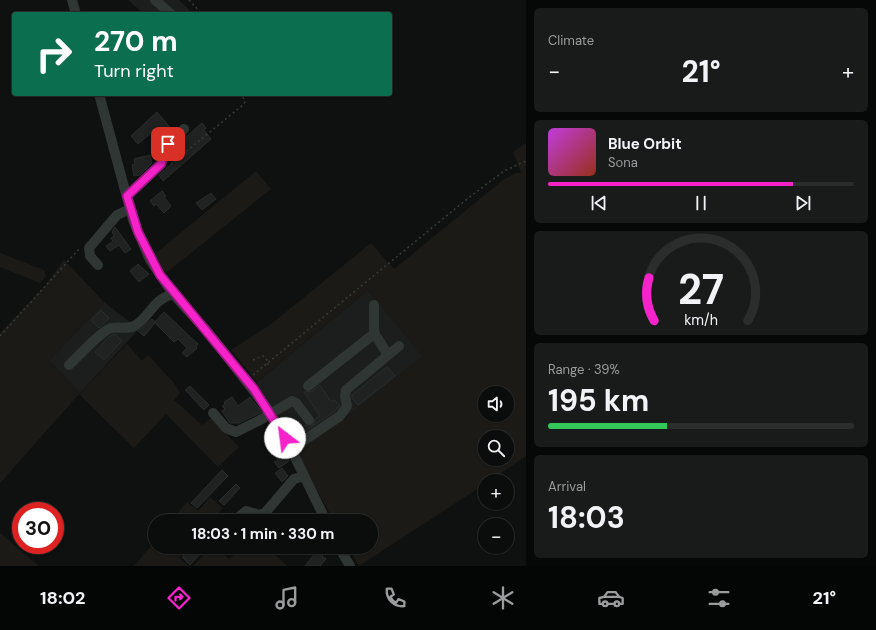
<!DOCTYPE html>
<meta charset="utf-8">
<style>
body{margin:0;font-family:"DM Sans",sans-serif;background:#191b1a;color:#f1f3f6;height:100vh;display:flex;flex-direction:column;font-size:15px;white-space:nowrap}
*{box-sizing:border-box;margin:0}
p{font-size:13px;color:#9a9c9d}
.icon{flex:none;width:22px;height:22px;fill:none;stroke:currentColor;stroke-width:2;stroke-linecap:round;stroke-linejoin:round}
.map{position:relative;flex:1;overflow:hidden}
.drawer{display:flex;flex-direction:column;gap:8px;padding:8px;background:#060707;width:350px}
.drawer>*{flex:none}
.guide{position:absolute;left:12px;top:12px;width:380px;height:84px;border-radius:4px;box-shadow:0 1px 3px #0004,0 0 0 1px #2b2d2d;background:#0b6e4f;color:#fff;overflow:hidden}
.fabs{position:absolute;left:478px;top:386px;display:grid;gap:8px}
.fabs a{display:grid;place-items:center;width:36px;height:36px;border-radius:50%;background:#0b0d0c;box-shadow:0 1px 3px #0004,0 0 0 1px #2b2d2d;font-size:20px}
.speed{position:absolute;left:12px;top:502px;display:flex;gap:8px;font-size:20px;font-weight:700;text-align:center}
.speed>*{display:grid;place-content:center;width:52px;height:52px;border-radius:50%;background:#0b0d0c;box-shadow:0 1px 3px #0004,0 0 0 1px #2b2d2d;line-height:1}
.speed .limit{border:6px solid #d22;background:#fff;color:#111}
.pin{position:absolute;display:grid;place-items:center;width:34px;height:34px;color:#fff;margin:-17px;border-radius:8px;box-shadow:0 2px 6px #0006}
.me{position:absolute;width:44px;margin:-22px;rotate:330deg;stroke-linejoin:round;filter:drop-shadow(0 0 3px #0008)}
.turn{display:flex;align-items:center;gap:14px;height:84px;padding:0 16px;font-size:18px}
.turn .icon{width:52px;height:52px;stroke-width:2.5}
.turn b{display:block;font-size:28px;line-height:34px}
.big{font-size:30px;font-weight:700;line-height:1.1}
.drawer .widget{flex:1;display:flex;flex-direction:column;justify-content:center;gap:6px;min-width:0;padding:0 14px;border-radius:6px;background:#191b1a}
.drawer .dial{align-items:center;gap:0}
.dial svg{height:104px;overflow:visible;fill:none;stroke:#2b2d2d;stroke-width:7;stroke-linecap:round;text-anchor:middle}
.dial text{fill:#f1f3f6;stroke:none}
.song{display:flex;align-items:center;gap:12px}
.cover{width:48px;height:48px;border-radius:6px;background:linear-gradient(135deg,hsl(290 70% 55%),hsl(10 70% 35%))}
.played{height:4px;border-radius:2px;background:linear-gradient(90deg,#f523c9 80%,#2b2d2d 80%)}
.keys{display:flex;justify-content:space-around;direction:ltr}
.heat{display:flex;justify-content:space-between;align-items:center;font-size:22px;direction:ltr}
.charge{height:6px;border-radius:3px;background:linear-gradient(90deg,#34c759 39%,#2b2d2d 0)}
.trip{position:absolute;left:148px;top:514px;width:230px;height:40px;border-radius:20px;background:#0b0d0c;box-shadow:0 1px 3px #0004,0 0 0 1px #2b2d2d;font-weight:700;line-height:40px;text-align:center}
.dock{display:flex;height:64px;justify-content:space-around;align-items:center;background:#040505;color:#9a9c9d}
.dock .icon{width:28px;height:28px}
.dock .current{color:#f523c9}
.dock b{font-size:18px;color:#f1f3f6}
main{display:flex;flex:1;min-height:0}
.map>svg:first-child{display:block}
</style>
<main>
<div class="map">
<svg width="526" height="566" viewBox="0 0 526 566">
<rect width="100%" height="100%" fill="#0f1110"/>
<g fill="#1b1e1d">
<polygon points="128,0 179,0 193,14 144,14"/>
<polygon points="368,290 423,356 352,413 295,450 273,409 256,383"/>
<polygon points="104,302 139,329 80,393 49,361"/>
</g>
<g fill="#1c1a16" fill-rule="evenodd">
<path d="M526,143v313l-37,25h-4v3l-126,82 -11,-19h23v-26h-37l-39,-71 57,-37 70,-57 -54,-66 -111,92 -26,-32 39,-25 101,-82 23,26 109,-89 13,-7h5l-8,-21zM485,393h22v22h-22zM485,437h22v22h-22z"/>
<polygon points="256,171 271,189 166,273 158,262 156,253"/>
<polygon points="0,253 44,270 46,276 40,283 0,267"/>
<polygon points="64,260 104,302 49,361 80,393 127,344 142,361 148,355 174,383 180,393 174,400 202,425 211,418 239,447 218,467 166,414 134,448 79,394 0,483 0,333 44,287"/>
<polygon points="210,497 223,508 211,521 171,521 187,502 198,511"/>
<polygon points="0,533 34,562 39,566 0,566"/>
<polygon points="155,541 155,547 189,547 179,558 189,566 134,566"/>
<polygon points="211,547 230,559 240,547 245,547 252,553 259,547 267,547 287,566 193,566"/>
</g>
<g fill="#1f2221" stroke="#292d2b">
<polygon points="157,112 173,131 161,142 152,132 138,144 131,136"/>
<polygon points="202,123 206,128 204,130 211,139 163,181 159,175 178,158 171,150"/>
<polygon points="150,155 152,163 140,175 134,176 132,165 135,164 134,159"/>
<polygon points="162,191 166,196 164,197 171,206 164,213 156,204 154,206 150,201"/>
<polygon points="211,193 216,199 202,210 196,203"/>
<polygon points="115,227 131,249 125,253 119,245 110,251 106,246 113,241 111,238 114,236 112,232"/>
<polygon points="138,264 149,274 139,282 130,271"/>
<polygon points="101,310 109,318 99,328 91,320"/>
<polygon points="164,312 198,344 196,347 197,348 187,357 182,353 187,348 178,339 174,342 155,323 144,336 138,331 152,319 155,322"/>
<polygon points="115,334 122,341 104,360 95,352 109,337"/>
<polygon points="387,367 395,376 358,405 352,398 352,395"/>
<polygon points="320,385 331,402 334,400 340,405 335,411 301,434 298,430 306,425 313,425 315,419 320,416 304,392 312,391"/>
<polygon points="190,386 209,405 204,410 185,390"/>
<polygon points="232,397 238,406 250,397 262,412 239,423 230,423 222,411 225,409 222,406 225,404 224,402"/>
<polygon points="274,433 278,440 275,442 289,461 279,468 274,462 278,460 266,438"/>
<polygon points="282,468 288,476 282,482 275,473"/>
<polygon points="222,470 228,476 197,508 191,503"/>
<polygon points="236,484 240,488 224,505 219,501"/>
<polygon points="191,547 206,547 190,565 182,557"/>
<polygon points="320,547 329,547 322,556 326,559 320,566 305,566"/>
</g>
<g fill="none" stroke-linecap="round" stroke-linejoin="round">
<g stroke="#363d38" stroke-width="1.5" stroke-dasharray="2 3" stroke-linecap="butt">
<polyline points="189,0 202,14"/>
<polyline points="171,164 244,104 245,101 241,94"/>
<polyline points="0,336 80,248"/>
<polyline points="253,360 263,356 267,360 268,365"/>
<polyline points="253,375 467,199 504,171 526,161"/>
</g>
<g stroke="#303633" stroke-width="10">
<polyline points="72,0 76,14"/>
<polyline points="155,0 171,14"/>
<polyline points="99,94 133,220 150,260 173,294 207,331 267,408 291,449 326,521"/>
<polyline points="127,196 161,164 165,147 184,129"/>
<polyline points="98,265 90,256 89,248 117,215 130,209"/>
<polyline points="374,305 374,333 388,355"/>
<path d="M69,365c10,-9 29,-31 40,-36 8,-4 18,2 27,-4 16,-11 16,-25 37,-31"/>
<polyline points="308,386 375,333"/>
<polyline points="213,413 226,428 236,432 260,420 292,401 296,403 309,420"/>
<polyline points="291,449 340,416 347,406 345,396 346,390 399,346"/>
<polyline points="234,521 246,511 260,515 265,513 294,479 304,476"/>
<polyline points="339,547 350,566"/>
</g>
</g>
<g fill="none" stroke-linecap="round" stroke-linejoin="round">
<defs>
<polyline id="route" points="168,144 161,164 127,196 138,232 160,275 254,389 285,438"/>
</defs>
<use href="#route" stroke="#9f1783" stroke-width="10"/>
<use href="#route" stroke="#f523c9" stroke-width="7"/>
</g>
</svg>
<div class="fabs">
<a><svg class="icon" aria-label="sound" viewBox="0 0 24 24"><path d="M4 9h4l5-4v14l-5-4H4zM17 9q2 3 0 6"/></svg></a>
<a><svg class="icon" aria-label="search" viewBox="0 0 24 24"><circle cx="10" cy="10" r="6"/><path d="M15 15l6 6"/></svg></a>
<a>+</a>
<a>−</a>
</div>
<div class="speed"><div class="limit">30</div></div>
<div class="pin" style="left:168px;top:144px;background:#d93025"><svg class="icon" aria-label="arrive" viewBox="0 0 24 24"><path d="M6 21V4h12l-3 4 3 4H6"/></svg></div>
<svg class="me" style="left:285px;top:438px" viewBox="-20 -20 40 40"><circle r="19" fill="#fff"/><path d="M0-13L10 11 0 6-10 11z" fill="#f523c9"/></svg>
<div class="trip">18:03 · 1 min · 330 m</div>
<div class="guide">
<div class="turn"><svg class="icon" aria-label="right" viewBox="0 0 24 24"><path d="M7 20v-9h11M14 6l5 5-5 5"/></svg><div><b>270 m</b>Turn right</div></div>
</div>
</div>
<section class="drawer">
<div class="widget"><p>Climate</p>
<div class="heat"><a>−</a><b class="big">21°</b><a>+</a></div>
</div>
<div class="widget">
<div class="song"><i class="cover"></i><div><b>Blue Orbit</b><p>Sona</p></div></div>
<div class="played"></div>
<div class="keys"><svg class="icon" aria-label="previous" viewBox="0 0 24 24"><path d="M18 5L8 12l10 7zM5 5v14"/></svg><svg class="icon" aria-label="pause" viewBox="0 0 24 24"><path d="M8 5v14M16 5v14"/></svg><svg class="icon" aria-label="next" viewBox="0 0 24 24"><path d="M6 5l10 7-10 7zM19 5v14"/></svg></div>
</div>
<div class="widget dial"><svg viewBox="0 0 100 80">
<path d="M14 69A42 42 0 1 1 86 69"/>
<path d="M14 69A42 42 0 0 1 10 36" stroke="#f523c9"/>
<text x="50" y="56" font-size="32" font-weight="700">27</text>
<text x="50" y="72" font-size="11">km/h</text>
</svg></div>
<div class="widget"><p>Range · 39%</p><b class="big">195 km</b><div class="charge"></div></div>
<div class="widget"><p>Arrival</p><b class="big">18:03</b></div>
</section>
</main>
<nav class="dock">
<b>18:02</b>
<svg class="icon current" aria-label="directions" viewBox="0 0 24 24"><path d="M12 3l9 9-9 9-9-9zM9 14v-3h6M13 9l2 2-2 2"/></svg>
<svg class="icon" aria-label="music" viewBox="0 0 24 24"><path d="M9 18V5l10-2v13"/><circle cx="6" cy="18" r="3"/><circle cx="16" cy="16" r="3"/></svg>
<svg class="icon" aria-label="phone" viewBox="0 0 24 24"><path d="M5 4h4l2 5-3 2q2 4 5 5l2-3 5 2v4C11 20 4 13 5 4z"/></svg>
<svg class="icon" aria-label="climate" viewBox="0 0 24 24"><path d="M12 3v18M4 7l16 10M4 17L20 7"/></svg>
<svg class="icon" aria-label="car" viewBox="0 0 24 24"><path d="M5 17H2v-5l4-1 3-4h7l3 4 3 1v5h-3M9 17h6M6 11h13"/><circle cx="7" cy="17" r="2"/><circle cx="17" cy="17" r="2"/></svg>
<svg class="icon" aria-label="filters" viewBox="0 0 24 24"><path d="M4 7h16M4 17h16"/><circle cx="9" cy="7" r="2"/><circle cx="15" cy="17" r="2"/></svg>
<b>21°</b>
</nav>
